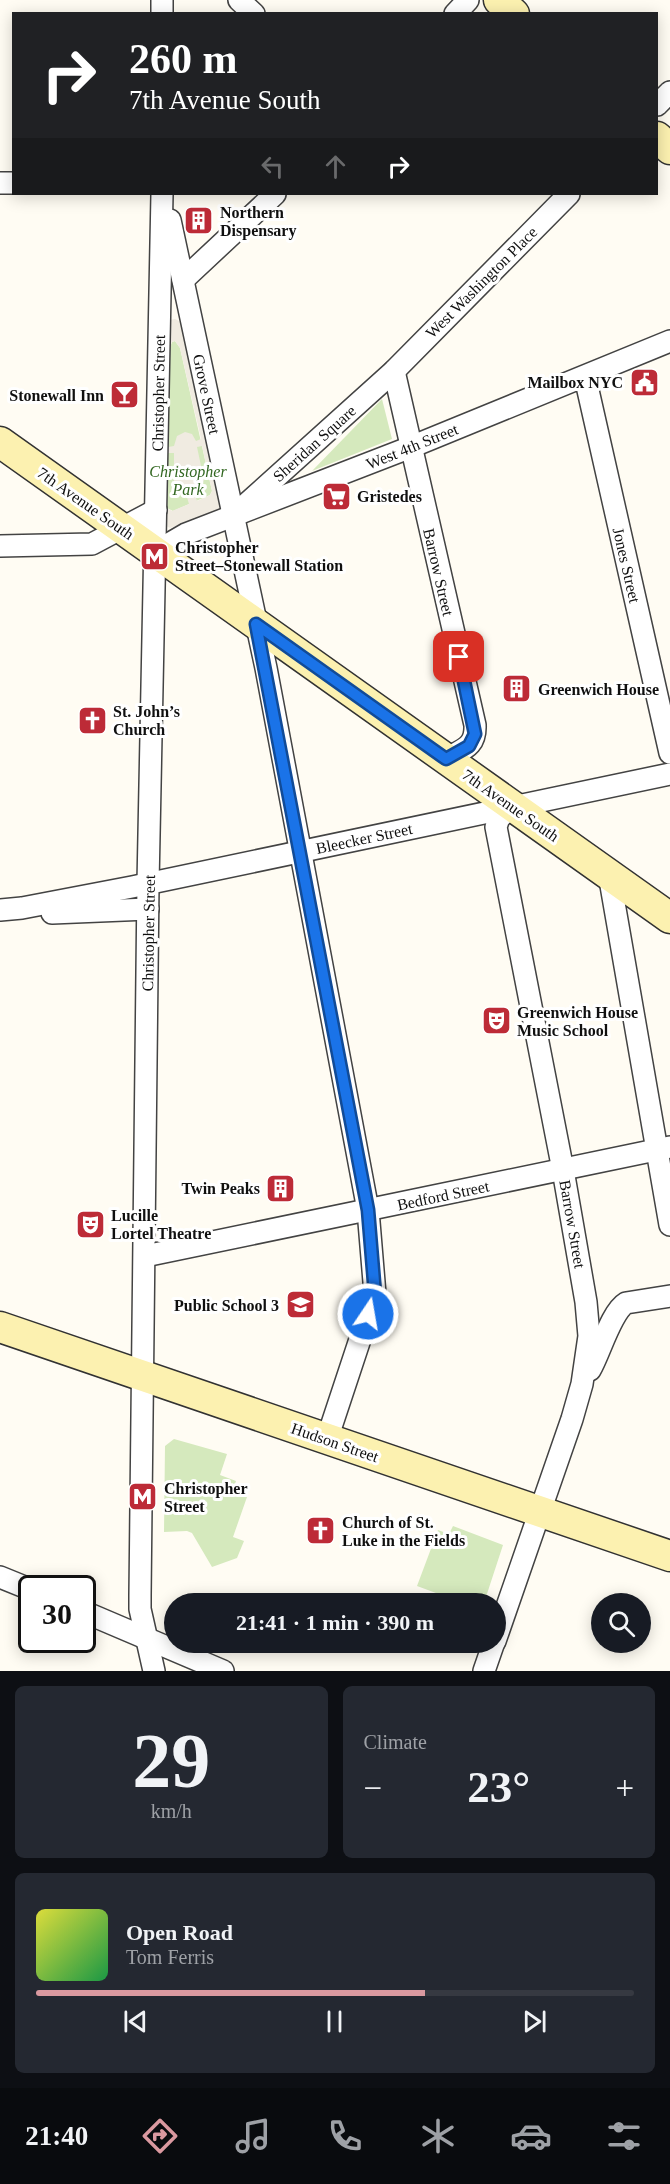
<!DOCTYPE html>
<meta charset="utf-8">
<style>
body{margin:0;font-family:"Times New Roman",serif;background:#242831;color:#f1f3f6;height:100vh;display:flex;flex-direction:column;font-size:22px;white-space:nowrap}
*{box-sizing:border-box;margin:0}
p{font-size:20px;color:#9ea1a6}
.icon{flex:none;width:33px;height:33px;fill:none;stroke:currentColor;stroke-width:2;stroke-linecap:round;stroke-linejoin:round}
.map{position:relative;height:1671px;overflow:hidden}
.drawer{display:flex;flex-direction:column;gap:15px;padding:15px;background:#0d0f14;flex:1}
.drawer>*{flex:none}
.top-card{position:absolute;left:12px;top:12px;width:646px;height:183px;border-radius:0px;box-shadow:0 3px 15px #0003;background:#202124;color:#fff;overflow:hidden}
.buttons{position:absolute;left:591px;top:1593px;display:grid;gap:12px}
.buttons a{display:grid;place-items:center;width:60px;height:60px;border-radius:50%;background:#171b24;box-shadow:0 3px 15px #0003;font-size:30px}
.speed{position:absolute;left:18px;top:1575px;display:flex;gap:12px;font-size:30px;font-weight:700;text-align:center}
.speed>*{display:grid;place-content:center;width:78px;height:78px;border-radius:50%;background:#171b24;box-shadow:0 3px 15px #0003;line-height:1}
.speed .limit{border:3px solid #111;border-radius:9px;background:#fff;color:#111}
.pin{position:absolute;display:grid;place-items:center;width:51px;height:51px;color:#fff;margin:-26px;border-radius:12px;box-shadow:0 3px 9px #0006}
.me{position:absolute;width:66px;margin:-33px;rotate:12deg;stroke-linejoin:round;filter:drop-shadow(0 0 4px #0008)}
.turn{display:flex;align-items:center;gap:21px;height:126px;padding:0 18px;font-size:27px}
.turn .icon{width:78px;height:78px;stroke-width:2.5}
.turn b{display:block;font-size:42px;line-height:51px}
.lanes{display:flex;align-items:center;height:57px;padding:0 18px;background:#0003;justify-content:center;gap:30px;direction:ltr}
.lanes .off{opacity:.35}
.big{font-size:45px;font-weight:700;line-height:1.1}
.drawer .widget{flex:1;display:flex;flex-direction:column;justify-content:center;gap:9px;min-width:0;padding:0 21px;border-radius:9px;background:#242831}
.drawer .dial{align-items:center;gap:0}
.dial b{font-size:78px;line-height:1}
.song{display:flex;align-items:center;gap:18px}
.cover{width:72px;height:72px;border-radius:9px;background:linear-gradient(135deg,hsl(60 70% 55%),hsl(140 70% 35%))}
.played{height:6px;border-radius:3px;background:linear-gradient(90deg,#da99a0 65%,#363941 65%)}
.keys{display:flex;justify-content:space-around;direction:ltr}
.heat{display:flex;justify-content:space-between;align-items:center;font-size:33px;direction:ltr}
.drawer .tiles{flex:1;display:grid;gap:15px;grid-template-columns:1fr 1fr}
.widget:last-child{grid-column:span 2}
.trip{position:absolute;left:164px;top:1593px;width:342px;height:60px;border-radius:30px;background:#171b24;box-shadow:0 3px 15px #0003;font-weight:700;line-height:60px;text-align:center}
.tab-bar{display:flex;height:96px;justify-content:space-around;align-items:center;background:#090b0e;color:#9ea1a6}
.tab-bar .icon{width:42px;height:42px}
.tab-bar .active{color:#da99a0}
.tab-bar b{font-size:27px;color:#f1f3f6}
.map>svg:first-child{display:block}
</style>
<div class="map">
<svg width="670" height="1671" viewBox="0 0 670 1671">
<rect width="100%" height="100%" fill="#fffcf3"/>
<g fill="#d5e9bd">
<polygon points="175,341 180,348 212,491 210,495 173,511 167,508 170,347 172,342"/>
<polygon points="382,399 392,439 312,471"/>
<polygon points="174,1439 227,1454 220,1475 236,1481 232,1492 247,1497 233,1537 244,1541 237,1558 212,1567 192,1533 187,1531 164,1532 165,1446"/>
<polygon points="453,1526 503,1545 484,1603 463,1603 417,1586 438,1530 449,1534"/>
</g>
<path fill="#f0ebe1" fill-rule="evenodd" d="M175,319l4,2 2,4 41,172 -1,10 -2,3 -49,18 -6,-3 5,-205zM175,341l5,7 21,91 -5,2 -4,-7 -7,-2 -8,4 -3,10 -6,1 2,-100 2,-5zM202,446l10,45 -2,4 -13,6 -3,-9 8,-6 2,-6 -7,-33zM168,453h6v27l2,9 3,4 7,1 3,10 -17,7 -5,-3z"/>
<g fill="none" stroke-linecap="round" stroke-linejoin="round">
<defs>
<g id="minor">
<polyline points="239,0 254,14"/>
<polyline points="162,14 162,0"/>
<polyline points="455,14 468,0"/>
<polyline points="657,105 670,92"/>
<polyline points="0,183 14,183"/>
<polyline points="170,220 266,668 368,1210 375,1294 327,1439"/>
<polyline points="183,280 275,194"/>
<path d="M394,371l81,354c1,22 -12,24 -29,34"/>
<polyline points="585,377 670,753"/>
<polyline points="243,507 394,371 569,194"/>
<polyline points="0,546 92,544 156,510"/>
<polyline points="155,552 186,534 411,447 670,341"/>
<polyline points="609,874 670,1225"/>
<polyline points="0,910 22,908 132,887 670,774"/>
<polyline points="52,913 148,909"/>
<polyline points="145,1256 670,1147"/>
<path d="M590,1370c10,-17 21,-58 36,-67l44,-7"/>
<polyline points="0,1577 32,1590"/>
<polyline points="82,1611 223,1671"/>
<polyline points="495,1641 572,1419 582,1384 589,1336 586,1302 563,1170 496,827 499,818 513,806"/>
<polyline points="154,1671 140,1609 140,1595 148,884 162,194"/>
<polyline points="484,1671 494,1642"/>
</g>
<g id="secondary">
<polyline points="499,0 514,14"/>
<polyline points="657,137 670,149"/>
<polyline points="0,442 670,918"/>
<polyline points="0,1327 670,1556"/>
</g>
</defs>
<use href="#minor" stroke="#434343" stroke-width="24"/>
<use href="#secondary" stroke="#323232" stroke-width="33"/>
<use href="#minor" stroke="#fff" stroke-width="21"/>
<use href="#secondary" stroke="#fcf1b0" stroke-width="30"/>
</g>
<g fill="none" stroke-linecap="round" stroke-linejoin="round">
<defs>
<polyline id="route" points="368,1314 375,1294 368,1210 256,624 446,759 469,746 475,734 459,657"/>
</defs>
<use href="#route" stroke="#114b97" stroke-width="15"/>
<use href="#route" stroke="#1a73e8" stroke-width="10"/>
</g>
<defs>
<symbol id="building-square" viewBox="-11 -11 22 22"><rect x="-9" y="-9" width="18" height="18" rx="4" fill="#bd2b37" stroke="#fff"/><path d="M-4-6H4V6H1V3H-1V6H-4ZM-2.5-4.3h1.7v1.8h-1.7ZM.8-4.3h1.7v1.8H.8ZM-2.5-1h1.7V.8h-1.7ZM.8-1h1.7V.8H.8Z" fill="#fff"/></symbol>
<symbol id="civic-square" viewBox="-11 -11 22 22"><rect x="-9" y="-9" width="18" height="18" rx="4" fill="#bd2b37" stroke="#fff"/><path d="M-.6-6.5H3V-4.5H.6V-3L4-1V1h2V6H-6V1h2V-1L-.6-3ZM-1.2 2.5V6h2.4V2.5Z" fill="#fff"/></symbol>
<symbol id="bar-square" viewBox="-11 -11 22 22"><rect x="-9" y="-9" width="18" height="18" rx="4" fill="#bd2b37" stroke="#fff"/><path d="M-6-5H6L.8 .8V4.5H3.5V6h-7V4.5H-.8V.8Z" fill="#fff"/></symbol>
<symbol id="supermarket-square" viewBox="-11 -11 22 22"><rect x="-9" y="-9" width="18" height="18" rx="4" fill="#bd2b37" stroke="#fff"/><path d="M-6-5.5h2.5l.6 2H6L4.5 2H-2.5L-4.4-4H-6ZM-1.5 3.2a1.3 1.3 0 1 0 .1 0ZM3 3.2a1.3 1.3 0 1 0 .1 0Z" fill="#fff"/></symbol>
<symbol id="metro-square" viewBox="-11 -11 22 22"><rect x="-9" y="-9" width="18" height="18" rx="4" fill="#bd2b37" stroke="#fff"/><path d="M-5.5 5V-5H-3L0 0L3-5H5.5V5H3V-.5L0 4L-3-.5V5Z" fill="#fff"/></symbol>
<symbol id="church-square" viewBox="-11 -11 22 22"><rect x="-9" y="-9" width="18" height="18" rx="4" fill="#bd2b37" stroke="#fff"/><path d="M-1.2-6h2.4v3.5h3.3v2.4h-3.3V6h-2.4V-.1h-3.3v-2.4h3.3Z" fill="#fff"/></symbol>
<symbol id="theatre-square" viewBox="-11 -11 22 22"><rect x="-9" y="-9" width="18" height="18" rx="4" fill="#bd2b37" stroke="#fff"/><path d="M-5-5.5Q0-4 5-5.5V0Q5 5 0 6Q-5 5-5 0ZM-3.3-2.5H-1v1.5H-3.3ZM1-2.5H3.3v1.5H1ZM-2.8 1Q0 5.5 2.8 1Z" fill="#fff"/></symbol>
<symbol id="school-square" viewBox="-11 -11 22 22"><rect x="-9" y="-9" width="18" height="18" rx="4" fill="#bd2b37" stroke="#fff"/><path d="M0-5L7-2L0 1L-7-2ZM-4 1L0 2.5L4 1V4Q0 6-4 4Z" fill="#fff"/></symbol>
</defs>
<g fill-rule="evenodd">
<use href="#building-square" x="182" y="204" width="33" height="33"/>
<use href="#civic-square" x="628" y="366" width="33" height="33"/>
<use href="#bar-square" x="108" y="378" width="33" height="33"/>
<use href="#supermarket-square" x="320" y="480" width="33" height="33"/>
<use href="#metro-square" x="138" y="540" width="33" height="33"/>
<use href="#building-square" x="500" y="672" width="33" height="33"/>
<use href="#church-square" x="76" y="704" width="33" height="33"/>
<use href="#theatre-square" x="480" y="1004" width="33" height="33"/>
<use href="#building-square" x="264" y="1172" width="33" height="33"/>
<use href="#theatre-square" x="74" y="1208" width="33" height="33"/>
<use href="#school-square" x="284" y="1288" width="33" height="33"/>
<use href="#metro-square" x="126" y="1480" width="33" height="33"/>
<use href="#church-square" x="304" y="1514" width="33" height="33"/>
</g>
<g text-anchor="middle" stroke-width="6" stroke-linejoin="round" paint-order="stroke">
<g font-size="16" font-weight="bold" fill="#101010" stroke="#fff" text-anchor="start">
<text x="220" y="218">Northern<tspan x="220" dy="18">Dispensary</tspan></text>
<text x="623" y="388" text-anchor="end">Mailbox NYC</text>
<text x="104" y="401" text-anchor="end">Stonewall Inn</text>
<text x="357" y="502">Gristedes</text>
<text x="175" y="553">Christopher<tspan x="175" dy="18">Street–Stonewall Station</tspan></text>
<text x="538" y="695">Greenwich House</text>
<text x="113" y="717">St. John’s<tspan x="113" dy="18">Church</tspan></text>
<text x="517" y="1018">Greenwich House<tspan x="517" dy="18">Music School</tspan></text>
<text x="260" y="1194" text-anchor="end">Twin Peaks</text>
<text x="111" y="1221">Lucille<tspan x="111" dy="18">Lortel Theatre</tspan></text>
<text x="279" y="1311" text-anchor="end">Public School 3</text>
<text x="164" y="1494">Christopher<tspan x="164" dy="18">Street</tspan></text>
<text x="342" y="1528">Church of St.<tspan x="342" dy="18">Luke in the Fields</tspan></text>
</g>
<g font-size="16" fill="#101010" stroke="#fff">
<text transform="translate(481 282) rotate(-45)" y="6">West Washington Place</text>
<text transform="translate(158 393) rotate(-89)" y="6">Christopher Street</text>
<text transform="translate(207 394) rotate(78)" y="6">Grove Street</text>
<text transform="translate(314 443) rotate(-42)" y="6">Sheridan Square</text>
<text transform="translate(412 446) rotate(-22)" y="6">West 4th Street</text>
<text transform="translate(86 503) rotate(35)" y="6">7th Avenue South</text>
<text transform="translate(627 565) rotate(77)" y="6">Jones Street</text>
<text transform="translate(439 572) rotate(77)" y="6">Barrow Street</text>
<text transform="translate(511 805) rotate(35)" y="6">7th Avenue South</text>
<text transform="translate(364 838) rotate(-12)" y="6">Bleecker Street</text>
<text transform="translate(148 933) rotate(-89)" y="6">Christopher Street</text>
<text transform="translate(443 1195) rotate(-12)" y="6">Bedford Street</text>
<text transform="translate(573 1224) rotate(80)" y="6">Barrow Street</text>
<text transform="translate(335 1442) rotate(19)" y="6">Hudson Street</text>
</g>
<g font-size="16" font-style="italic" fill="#326721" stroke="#fff">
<text x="188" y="477">Christopher<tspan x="188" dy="18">Park</tspan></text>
</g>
</g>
</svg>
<div class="buttons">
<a><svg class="icon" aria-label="search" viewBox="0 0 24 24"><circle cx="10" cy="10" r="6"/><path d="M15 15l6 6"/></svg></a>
</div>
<div class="speed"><div class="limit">30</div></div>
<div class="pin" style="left:459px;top:657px;background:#d93025"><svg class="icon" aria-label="arrive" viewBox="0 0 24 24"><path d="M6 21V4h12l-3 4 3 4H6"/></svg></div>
<svg class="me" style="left:368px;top:1314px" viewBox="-20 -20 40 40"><circle r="17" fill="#1a73e8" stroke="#fff" stroke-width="3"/><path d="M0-11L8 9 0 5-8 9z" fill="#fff"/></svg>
<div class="trip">21:41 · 1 min · 390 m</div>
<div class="top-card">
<div class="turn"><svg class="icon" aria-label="right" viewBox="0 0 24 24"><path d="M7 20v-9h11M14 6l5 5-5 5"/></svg><div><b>260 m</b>7th Avenue South</div></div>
<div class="lanes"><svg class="icon off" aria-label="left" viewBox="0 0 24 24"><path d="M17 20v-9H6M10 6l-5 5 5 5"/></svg><svg class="icon off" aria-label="ahead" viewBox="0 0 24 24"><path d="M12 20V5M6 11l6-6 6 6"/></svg><svg class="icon" aria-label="right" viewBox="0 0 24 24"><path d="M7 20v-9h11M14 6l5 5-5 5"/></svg></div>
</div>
</div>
<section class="drawer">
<div class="tiles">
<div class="widget dial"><b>29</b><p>km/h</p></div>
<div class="widget"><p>Climate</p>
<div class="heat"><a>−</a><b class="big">23°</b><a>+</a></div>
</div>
<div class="widget">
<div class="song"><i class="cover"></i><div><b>Open Road</b><p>Tom Ferris</p></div></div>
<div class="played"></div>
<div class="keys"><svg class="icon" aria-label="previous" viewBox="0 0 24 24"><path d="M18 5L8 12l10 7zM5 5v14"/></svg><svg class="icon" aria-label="pause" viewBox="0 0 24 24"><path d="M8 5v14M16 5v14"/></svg><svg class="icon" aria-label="next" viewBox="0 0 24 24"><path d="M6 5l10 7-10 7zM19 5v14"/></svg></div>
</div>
</div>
</section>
<nav class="tab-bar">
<b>21:40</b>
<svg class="icon active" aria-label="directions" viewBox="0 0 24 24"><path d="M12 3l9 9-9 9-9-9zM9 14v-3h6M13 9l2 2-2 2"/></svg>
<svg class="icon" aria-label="music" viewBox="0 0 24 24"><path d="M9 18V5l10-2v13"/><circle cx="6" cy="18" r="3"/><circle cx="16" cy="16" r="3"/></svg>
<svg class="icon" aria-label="phone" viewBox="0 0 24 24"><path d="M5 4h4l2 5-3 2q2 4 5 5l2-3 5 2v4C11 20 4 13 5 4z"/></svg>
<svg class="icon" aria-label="climate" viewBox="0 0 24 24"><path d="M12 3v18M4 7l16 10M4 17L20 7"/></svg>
<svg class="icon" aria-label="car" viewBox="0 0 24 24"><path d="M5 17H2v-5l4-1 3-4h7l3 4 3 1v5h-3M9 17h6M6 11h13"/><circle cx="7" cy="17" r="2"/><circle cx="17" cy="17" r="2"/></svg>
<svg class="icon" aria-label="filters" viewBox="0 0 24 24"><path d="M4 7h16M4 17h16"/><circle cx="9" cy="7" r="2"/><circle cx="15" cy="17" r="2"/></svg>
</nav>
